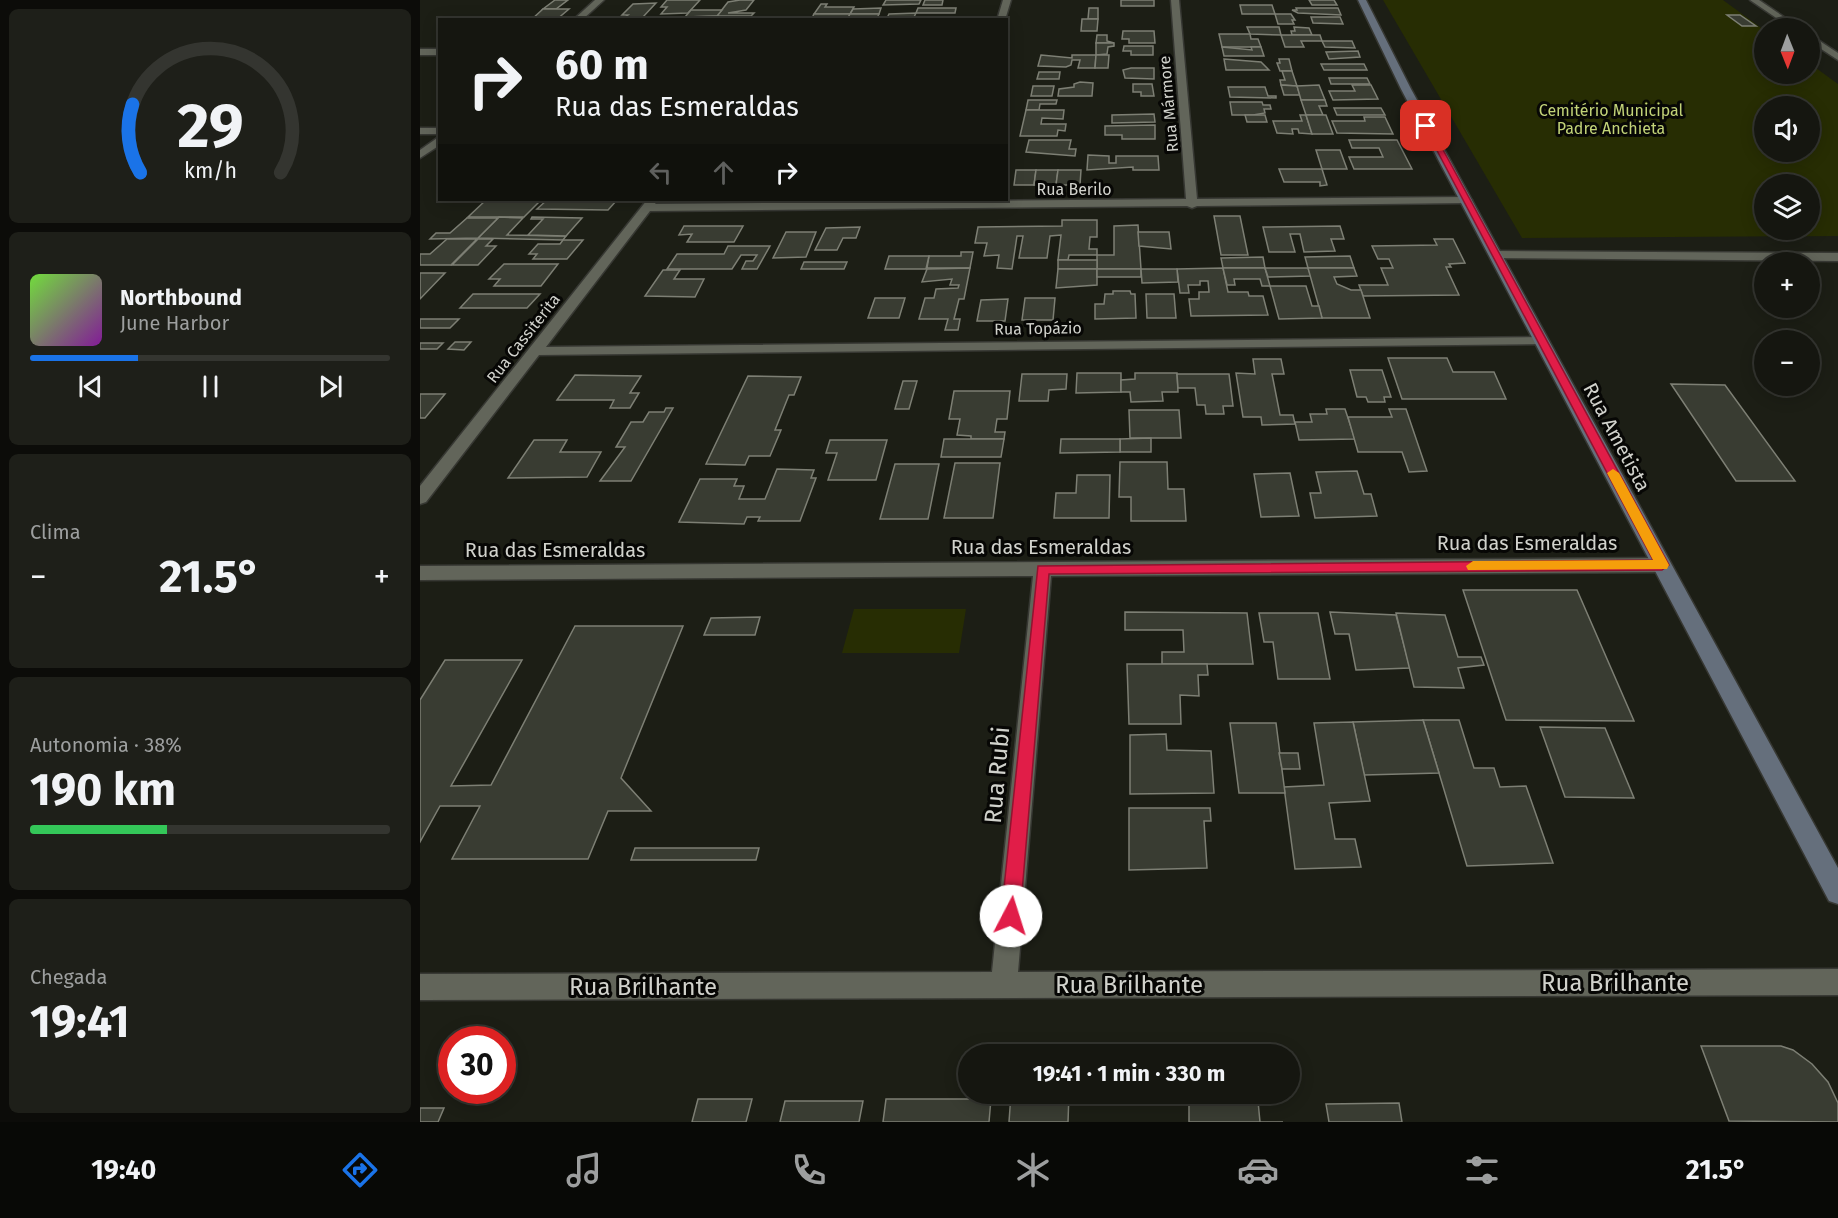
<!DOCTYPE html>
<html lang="pt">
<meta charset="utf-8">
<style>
body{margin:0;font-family:"Fira Sans",sans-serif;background:#1e1f19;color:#f1f3f6;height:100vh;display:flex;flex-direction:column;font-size:22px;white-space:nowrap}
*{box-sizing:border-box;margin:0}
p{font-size:20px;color:#9d9f9f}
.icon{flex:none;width:33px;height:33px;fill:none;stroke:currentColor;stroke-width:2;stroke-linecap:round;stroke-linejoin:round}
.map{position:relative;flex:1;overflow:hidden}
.side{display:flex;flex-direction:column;gap:9px;padding:9px;background:#0c0c09;width:420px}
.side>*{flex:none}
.top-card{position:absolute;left:18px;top:18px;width:570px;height:183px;border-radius:0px;box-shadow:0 3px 15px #0003,0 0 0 2px #343530;background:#151610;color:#f1f3f6;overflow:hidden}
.needle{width:39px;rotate:179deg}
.controls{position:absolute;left:1334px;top:18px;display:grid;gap:12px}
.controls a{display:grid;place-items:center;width:66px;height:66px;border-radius:50%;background:#151610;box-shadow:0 3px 15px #0003,0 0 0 2px #343530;font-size:30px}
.speed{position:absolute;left:18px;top:1026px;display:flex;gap:12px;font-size:30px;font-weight:700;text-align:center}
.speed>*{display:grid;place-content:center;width:78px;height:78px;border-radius:50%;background:#151610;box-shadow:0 3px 15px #0003,0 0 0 2px #343530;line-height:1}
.speed .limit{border:9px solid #d22;background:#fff;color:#111}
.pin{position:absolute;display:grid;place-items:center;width:51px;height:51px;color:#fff;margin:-26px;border-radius:12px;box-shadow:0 3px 9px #0006}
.me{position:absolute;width:66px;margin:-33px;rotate:5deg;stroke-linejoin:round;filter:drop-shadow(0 0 4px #0008)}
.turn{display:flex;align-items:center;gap:21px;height:126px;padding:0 18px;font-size:27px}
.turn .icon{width:78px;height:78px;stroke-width:2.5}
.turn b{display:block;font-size:42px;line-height:51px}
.lanes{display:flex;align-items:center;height:57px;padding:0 18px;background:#0003;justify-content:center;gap:30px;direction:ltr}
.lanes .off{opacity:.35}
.big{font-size:45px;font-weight:700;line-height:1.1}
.side .widget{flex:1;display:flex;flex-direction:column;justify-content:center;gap:9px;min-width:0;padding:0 21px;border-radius:9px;background:#1e1f19}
.side .dial{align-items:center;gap:0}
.dial svg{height:156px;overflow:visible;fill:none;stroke:#343530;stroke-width:7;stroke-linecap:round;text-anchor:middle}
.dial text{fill:#f1f3f6;stroke:none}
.song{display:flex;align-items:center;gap:18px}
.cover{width:72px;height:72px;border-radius:9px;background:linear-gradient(135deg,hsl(100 70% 55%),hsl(290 70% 35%))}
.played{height:6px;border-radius:3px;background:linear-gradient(90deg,#1a73e8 30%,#343530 30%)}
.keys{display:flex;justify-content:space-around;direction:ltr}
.heat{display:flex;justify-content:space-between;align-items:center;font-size:33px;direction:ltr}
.charge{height:9px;border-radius:4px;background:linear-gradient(90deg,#34c759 38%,#343530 0)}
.trip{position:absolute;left:538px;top:1044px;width:342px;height:60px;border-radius:30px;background:#151610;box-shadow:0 3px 15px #0003,0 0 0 2px #343530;font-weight:700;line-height:60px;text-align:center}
.dock{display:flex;height:96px;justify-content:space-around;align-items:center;background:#080906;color:#9d9f9f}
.dock .icon{width:42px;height:42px}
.dock .on{color:#1a73e8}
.dock b{font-size:27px;color:#f1f3f6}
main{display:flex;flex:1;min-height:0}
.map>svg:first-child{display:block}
</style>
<main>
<section class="side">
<div class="widget dial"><svg viewBox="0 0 100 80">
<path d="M14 69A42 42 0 1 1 86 69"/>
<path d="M14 69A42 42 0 0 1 10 34" stroke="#1a73e8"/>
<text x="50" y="56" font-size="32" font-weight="700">29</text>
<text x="50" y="72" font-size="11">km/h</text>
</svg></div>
<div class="widget">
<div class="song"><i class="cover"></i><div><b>Northbound</b><p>June Harbor</p></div></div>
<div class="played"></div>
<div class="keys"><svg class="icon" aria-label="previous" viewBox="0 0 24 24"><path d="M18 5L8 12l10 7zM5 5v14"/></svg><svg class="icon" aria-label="pause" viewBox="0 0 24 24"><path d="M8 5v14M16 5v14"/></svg><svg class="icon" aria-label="next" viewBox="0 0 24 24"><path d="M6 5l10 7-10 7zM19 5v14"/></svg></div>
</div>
<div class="widget"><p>Clima</p>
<div class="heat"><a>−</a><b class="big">21.5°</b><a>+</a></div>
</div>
<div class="widget"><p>Autonomia · 38%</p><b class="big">190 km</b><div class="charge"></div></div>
<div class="widget"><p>Chegada</p><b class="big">19:41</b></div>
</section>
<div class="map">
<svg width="1418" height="1122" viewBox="0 0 1418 1122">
<rect width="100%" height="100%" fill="#1c1e15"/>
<g fill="#272d03" fill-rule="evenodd">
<path d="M963,0h340l41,30v44h45v-11l29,21v152l-316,2zM1344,106h45v46h-45zM1344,184h45v46h-45z"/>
<polygon points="434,609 546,609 539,653 422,653"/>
</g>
<g fill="#393c32" stroke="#7d7f74" stroke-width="1.5">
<polygon points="135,0 148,0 136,9 123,9"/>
<polygon points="247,0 280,0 268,13 241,14 247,7 241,7"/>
<polygon points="320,0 334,0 326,10 308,13 334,13 331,16 297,16 308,2"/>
<polygon points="466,0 501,0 499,4 463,5"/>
<polygon points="505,0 523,0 522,5 503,5"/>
<rect x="701" y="0" width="33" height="6"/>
<polygon points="889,0 914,0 917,5 892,5"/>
<polygon points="236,3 222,18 204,18 208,15 202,15 213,4"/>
<polygon points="401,4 407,4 405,7 434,7 430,14 394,14"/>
<polygon points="820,5 852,5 855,14 822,14"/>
<polygon points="461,8 459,14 430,14 433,9"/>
<polygon points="498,8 536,8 535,13 496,13"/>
<polygon points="669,8 678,8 678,19 668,19"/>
<polygon points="876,8 918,8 921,15 878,13 872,10 877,10"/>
<polygon points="123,9 149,9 136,20 111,20"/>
<polygon points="271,10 302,10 297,16 265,17"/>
<polygon points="496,13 494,17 467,18 469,14"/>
<polygon points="394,14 430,14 427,20 391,20"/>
<polygon points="430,14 459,14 456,20 427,20"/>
<polygon points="855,14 871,14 875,20 872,20 874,24 858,24"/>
<polygon points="1307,15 1320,15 1336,26 1322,26"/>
<polygon points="297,16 294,20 263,20 265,17"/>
<polygon points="891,17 920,17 923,24 893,23"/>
<polygon points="662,19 678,19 677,31 661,31"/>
<polygon points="827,27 859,27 861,35 830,34"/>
<polygon points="874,27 889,28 892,35 872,35 871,31 875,31"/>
<polygon points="703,31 734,31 735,43 709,43 709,39 702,39"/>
<polygon points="799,34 830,34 831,39 838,39 841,47 802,47"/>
<polygon points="677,35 687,35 687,41 694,43 676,43"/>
<polygon points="861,35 900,35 902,41 881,41 884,47 865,47"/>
<polygon points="902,41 932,41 935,48 905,47"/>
<polygon points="676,43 694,43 694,46 688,47 687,54 676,55"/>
<polygon points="704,46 733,46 733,55 711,55 711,51 703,51"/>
<polygon points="802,47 832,50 831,47 841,47 844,56 804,56"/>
<polygon points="938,51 940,57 909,59 906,52"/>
<polygon points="621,55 652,58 652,55 676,55 675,68 658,68 660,60 652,60 651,65 646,67 618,66"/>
<polygon points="676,55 689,55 688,68 675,68"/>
<polygon points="804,59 841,62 849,70 806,70"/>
<polygon points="859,59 869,59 872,71 860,71 857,63 860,63"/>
<polygon points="901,64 944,64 947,70 904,70"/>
<polygon points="711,68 734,68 734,79 705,78 703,70"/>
<polygon points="862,71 872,71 877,86 861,85 860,80 865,80"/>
<polygon points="619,72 640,72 639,79 617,79"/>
<polygon points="909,78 947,78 950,84 911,84"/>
<polygon points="660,82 673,83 672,96 638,96 639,89 654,87 654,84"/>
<polygon points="713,84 732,84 734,96 721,96 721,92 713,92"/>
<polygon points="861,85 877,86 880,95 864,95"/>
<polygon points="899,85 905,100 881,100 877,86"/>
<polygon points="932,85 951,85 958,99 913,100 909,91 935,91"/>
<polygon points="613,86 634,86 632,96 611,96"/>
<polygon points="808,87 845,87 848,96 856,96 856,98 810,97"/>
<polygon points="608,100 637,100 636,104 620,104 619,110 606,110"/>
<polygon points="881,100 905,100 907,106 899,106 903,115 886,115"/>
<polygon points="810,102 842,102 843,105 850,105 851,109 844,109 845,113 833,115 812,115"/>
<polygon points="914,108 961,108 965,115 917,115"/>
<polygon points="606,110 644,110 643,119 622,118 621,124 646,124 645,131 638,130 637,136 600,136"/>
<polygon points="734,114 735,122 692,123 692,115"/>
<polygon points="825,115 845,115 847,122 827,122"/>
<polygon points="880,115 886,115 892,134 879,133 878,129 872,129 873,134 857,133 853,121 882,121"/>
<polygon points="886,115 906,115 913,134 892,134"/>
<polygon points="944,117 965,117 973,134 917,133 912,121 945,121"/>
<polygon points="735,125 735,139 702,139 702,135 685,135 685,126"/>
<polygon points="609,140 651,140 649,149 656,149 655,156 606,152"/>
<polygon points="929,140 977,140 992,169 934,169 929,157 963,157 959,148 932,148"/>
<polygon points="896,150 920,150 927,169 902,169"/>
<polygon points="668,155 689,156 689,163 696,163 696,156 738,156 739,170 713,170 713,167 667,170"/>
<polygon points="859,169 902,169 907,185 900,186 900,182 864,182"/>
<polygon points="596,170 616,170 614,185 594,185"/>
<polygon points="616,170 638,170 636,185 614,185"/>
<polygon points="638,170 661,170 660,185 636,185"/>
<polygon points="66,200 121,200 104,217 48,217"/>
<polygon points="127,200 197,200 188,210 117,209"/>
<polygon points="794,216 820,216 828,255 801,255"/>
<polygon points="79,217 103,218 87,235 146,236 143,240 58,238"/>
<polygon points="112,217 162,218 146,236 108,235 123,219 111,219"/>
<polygon points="47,218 78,218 58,238 10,239 16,233 30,233"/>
<polygon points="642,220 677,220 677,237 670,237 669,249 677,249 677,255 649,255 648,260 638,260 641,235 630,236 627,258 599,258 603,236 597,236 592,269 577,268 579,255 564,256 567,243 555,243 558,227 642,226"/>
<polygon points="718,225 721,269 677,269 677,255 694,255 694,226"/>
<polygon points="264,226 323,226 314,242 267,242 272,234 259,235"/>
<polygon points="920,226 924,239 911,239 915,251 884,252 880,234 870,234 875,252 849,252 843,227"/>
<polygon points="440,227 436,238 423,238 417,250 395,250 406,228"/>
<polygon points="366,232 396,232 386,257 353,258"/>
<polygon points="718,232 749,232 751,249 719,246"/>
<polygon points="27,239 57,239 31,265 0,265 0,254 10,254"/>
<polygon points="58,239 73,239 66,246 76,246 58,265 32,265"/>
<polygon points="1014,239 1033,239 1045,263 1029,264 1031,267 1026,267 1039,295 943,296 939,285 968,285 961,268 973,268 969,259 958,259 952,246 1017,245"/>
<polygon points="143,240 163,240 147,259 113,259 117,254 109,254 118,244 140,244"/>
<polygon points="308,246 350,246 337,269 322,269 326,261 333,261 337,255 321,255 312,269 247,269 257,254 304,254"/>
<polygon points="541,252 553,252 550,268 507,268 509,256 541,256"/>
<polygon points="469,256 509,256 506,269 465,269"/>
<polygon points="930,256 934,268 888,268 885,257"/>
<polygon points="843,257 845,268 803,268 801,258"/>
<rect x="638" y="260" width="39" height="9"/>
<polygon points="384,262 427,262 424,269 381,269"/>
<polygon points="84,264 138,264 121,286 74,286 80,279 69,279"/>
<polygon points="550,268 544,299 539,299 534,319 540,319 538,330 525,330 528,319 499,319 505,298 514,298 516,289 538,288 539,285 530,285 532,279 502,282 507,269"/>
<polygon points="803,268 808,292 828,292 829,296 843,296 848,315 771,316 769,299 779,299 779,292 789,292 788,281 780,281 780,285 768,285 769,293 760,293 757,269"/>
<polygon points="803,268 845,268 850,286 842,286 840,279 814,279 815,285 807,285"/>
<polygon points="845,268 888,268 891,276 848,277"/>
<polygon points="888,268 934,268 937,276 914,277 917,284 931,290 941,290 950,318 902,318"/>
<polygon points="638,269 677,269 677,285 636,288"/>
<rect x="677" y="269" width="44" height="8"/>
<polygon points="721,269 757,269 758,282 722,283"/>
<polygon points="243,270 260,270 254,279 284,279 275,297 225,296"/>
<polygon points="0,273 25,273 0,299"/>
<polygon points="850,286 886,286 892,306 899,306 902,318 859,319"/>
<polygon points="693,291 710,291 711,294 715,294 716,318 675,319 675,304 684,304 685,294 693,294"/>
<polygon points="53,294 120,294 107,308 40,308"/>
<polygon points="726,294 754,294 756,318 727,318"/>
<polygon points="455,298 485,298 479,318 448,318"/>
<polygon points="605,298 635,298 633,320 602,320"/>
<polygon points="588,299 585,321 557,321 561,300"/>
<polygon points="0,319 39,319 30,328 0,328"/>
<polygon points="35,342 51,342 44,350 28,349"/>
<polygon points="0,343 23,343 17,349 0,349"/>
<polygon points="968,358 1027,358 1033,372 1074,372 1086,399 982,399"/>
<polygon points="833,359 861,359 864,374 852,374 860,415 873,415 875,424 842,425 841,417 823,417 816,373 835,374"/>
<polygon points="930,370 962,370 971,397 964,397 965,402 948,402 946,397 937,397"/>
<polygon points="657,373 701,373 701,392 656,393"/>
<polygon points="715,373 757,373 758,392 742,392 743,401 711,402 710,392 701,392 701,380 715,379"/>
<polygon points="602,374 647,374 646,389 629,390 628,401 599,401"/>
<polygon points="757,374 809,374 813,406 803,406 804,414 786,414 785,405 777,405 775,388 758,388"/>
<polygon points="155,375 221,376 210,393 219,393 210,408 190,408 194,400 137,400"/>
<polygon points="328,376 381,377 374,395 369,395 355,430 361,430 350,456 329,456 325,465 286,464"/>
<polygon points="483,381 497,381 489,409 475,409"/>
<polygon points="1251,384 1305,385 1375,481 1316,481"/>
<polygon points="534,391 590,391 587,419 577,419 575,432 585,432 584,439 551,439 551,436 537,435 540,419 529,419"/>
<polygon points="0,394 25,394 5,418 0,418"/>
<polygon points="246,408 253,408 211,481 180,481 205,447 196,447 211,422 223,422 229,412 244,412"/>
<polygon points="906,409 925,409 935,439 879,440 875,422 892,422 890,414 907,414"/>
<polygon points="969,409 986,409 1007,471 989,472 982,452 938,452 928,417 972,417"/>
<polygon points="709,410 759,410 761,438 710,438"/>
<polygon points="731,438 731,452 700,452 700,439"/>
<polygon points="524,439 584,439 581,457 521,457"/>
<polygon points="641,439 700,439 700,452 640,453"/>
<polygon points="114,440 147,440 140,452 181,452 167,477 88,478"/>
<polygon points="410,440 467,440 456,480 408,480 417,453 406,453"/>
<polygon points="700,462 747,462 748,489 764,489 766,521 711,521 711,497 699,497"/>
<polygon points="535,463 580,463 573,518 524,518"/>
<polygon points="475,464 519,464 508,519 460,519"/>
<polygon points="357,469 394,470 391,478 396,478 380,521 338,521 340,517 327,517 324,524 259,522 280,479 317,479 314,486 324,486 319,499 345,499"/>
<polygon points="937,471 944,494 951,494 957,516 895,518 890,493 901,493 896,472"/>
<polygon points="870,473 879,516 841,517 834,474"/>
<polygon points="657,475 690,475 689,518 634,518 636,493 656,493"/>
<polygon points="1043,590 1157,590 1214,721 1086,720"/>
<polygon points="705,612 827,613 833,664 742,664 742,652 764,652 763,630 705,630"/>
<polygon points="910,612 976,615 990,668 936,670 929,634 915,634"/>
<polygon points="839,613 898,613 910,679 858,679 853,642 844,642"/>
<polygon points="976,613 1025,615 1038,657 1061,657 1064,665 1038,668 1044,688 994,687"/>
<polygon points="340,617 335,635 284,635 291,618"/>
<polygon points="155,626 263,626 201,778 231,811 188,811 168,859 32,859 60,806 20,806 0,842 0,700 25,660 102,660 31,786 71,785"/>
<polygon points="707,664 787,664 788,675 778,675 779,696 760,695 761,724 709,724"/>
<polygon points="1003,720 1039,720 1054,768 1074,768 1080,787 1106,786 1133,863 1047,866"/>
<polygon points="1003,720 1019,773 944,775 933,722"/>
<polygon points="933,722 950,801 909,803 915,839 935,839 941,867 875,869 864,787 904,785 894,723"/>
<polygon points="810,723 856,723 865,793 819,793"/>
<polygon points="1120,727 1185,728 1214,798 1145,797"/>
<polygon points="746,734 747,750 791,751 794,793 710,794 710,735"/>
<polygon points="859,753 878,753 880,769 862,769"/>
<polygon points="709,808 790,808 791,821 784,821 787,868 709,870"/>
<polygon points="215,848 339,848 336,860 211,860"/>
<polygon points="1281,1046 1361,1046 1373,1050 1392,1064 1408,1082 1418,1103 1418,1122 1309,1121"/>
<polygon points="591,1094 649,1094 648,1122 589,1122"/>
<polygon points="278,1099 332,1099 326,1122 272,1122"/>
<polygon points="466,1099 571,1099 569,1122 463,1122"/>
<polygon points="365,1101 443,1101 439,1122 360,1122"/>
<polygon points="838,1101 840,1122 863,1122 769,1122 769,1102"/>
<polygon points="979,1103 982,1122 909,1122 906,1104"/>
<polygon points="0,1108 24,1108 18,1122 0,1122"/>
</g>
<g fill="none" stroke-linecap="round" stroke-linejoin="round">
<defs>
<g id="street">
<polygon points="175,0 184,0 162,20 153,20"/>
<polygon points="583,0 591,0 585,20 577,20"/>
<polygon points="751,0 759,0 777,199 1046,197 1052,200 1046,203 777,206 772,208 767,206 230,211 126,347 1121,337 1128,341 1126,344 119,355 6,502 0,504 0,486 227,200 238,200 235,204 766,199"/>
<polygon points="1330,0 1339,0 1380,28 1371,28"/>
<polygon points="1389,34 1418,53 1418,60 1389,41"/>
<rect x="0" y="49" width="20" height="6"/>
<rect x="0" y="128" width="20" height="6"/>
<polygon points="20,136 20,145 0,158 0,150"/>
<polygon points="1076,251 1418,253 1418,261 1072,258 1072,252"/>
<polygon points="1242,558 1248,560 1251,565 1248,570 1242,572 631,576 598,972 1418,969 1418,995 0,1000 0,974 572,972 613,576 0,580 0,566"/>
</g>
<polygon id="secondary" points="938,0 946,0 991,89 1418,868 1418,904 1409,901 981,89"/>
</defs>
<use href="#street" stroke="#373833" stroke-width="3"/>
<use href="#secondary" stroke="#373833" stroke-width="3"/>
<use href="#street" fill="#62655a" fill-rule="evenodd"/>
<use href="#secondary" fill="#656f7c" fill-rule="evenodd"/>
</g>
<polygon fill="#e11d48" stroke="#92132f" stroke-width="1.5" points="1003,124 1010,126 1249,565 1242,570 629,574 600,916 597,923 591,925 584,923 581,916 618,566 1233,560"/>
<polygon fill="#f59e0b" points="1193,469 1199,473 1249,565 1247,569 1048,570 1046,566 1053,561 1233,560 1187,473"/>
<g text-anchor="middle" stroke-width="6" stroke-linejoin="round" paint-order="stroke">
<g font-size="16" fill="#d1d2cc" stroke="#070705">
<text transform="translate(748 104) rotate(-95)" y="6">Rua Mármore</text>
<text x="654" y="195">Rua Berilo</text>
<text transform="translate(618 328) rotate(-1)" y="6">Rua Topázio</text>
<text transform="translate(103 338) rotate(-52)" y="6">Rua Cassiterita</text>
</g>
<g font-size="16" fill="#c2d378" stroke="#070705">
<text x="1191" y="116">Cemitério Municipal<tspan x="1191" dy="18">Padre Anchieta</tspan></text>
</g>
<g font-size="20" fill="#d1d2cc" stroke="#070705">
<text transform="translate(1197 437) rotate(62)" y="7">Rua Ametista</text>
<text x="1107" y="550">Rua das Esmeraldas</text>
<text x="621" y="554">Rua das Esmeraldas</text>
<text x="135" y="557">Rua das Esmeraldas</text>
</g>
<g font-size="24" fill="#d1d2cc" stroke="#070705">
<text transform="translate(577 775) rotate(-85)" y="8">Rua Rubi</text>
<text x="1195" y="991">Rua Brilhante</text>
<text x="709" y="993">Rua Brilhante</text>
<text x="223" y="995">Rua Brilhante</text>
</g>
</g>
</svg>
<div class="controls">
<a><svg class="needle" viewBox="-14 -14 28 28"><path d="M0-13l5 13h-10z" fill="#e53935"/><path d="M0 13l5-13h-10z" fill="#9d9f9f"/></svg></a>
<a><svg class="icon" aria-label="sound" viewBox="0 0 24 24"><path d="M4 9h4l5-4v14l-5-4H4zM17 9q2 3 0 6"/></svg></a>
<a><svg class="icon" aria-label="layers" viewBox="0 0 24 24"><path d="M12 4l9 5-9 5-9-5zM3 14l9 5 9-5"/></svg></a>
<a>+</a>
<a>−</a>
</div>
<div class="speed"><div class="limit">30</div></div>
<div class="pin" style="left:1006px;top:126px;background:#d93025"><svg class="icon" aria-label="arrive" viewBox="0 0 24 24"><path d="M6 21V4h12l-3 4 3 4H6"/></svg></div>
<svg class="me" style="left:591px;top:916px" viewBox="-20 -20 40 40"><circle r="19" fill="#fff"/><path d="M0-13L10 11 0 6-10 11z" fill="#e11d48"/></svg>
<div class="trip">19:41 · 1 min · 330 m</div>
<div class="top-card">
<div class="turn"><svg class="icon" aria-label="right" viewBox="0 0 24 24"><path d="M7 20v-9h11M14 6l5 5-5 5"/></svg><div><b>60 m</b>Rua das Esmeraldas</div></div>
<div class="lanes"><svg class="icon off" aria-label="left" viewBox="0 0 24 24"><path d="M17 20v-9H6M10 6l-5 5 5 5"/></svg><svg class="icon off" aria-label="ahead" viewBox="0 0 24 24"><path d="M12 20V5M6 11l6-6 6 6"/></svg><svg class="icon" aria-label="right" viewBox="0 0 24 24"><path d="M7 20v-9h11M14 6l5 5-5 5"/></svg></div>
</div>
</div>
</main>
<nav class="dock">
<b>19:40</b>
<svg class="icon on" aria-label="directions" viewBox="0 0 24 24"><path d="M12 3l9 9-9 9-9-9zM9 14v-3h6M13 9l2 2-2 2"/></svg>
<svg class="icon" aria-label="music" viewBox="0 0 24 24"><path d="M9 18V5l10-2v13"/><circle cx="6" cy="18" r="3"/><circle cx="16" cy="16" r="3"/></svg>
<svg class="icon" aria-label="phone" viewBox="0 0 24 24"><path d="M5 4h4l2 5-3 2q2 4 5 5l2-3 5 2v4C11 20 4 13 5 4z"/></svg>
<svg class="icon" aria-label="climate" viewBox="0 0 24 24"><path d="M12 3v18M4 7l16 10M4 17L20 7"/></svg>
<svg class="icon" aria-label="car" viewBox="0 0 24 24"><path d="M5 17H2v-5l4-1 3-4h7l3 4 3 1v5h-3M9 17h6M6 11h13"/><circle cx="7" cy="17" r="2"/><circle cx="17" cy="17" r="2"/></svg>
<svg class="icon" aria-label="filters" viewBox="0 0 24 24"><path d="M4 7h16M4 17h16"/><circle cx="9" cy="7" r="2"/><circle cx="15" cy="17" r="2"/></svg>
<b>21.5°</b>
</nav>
